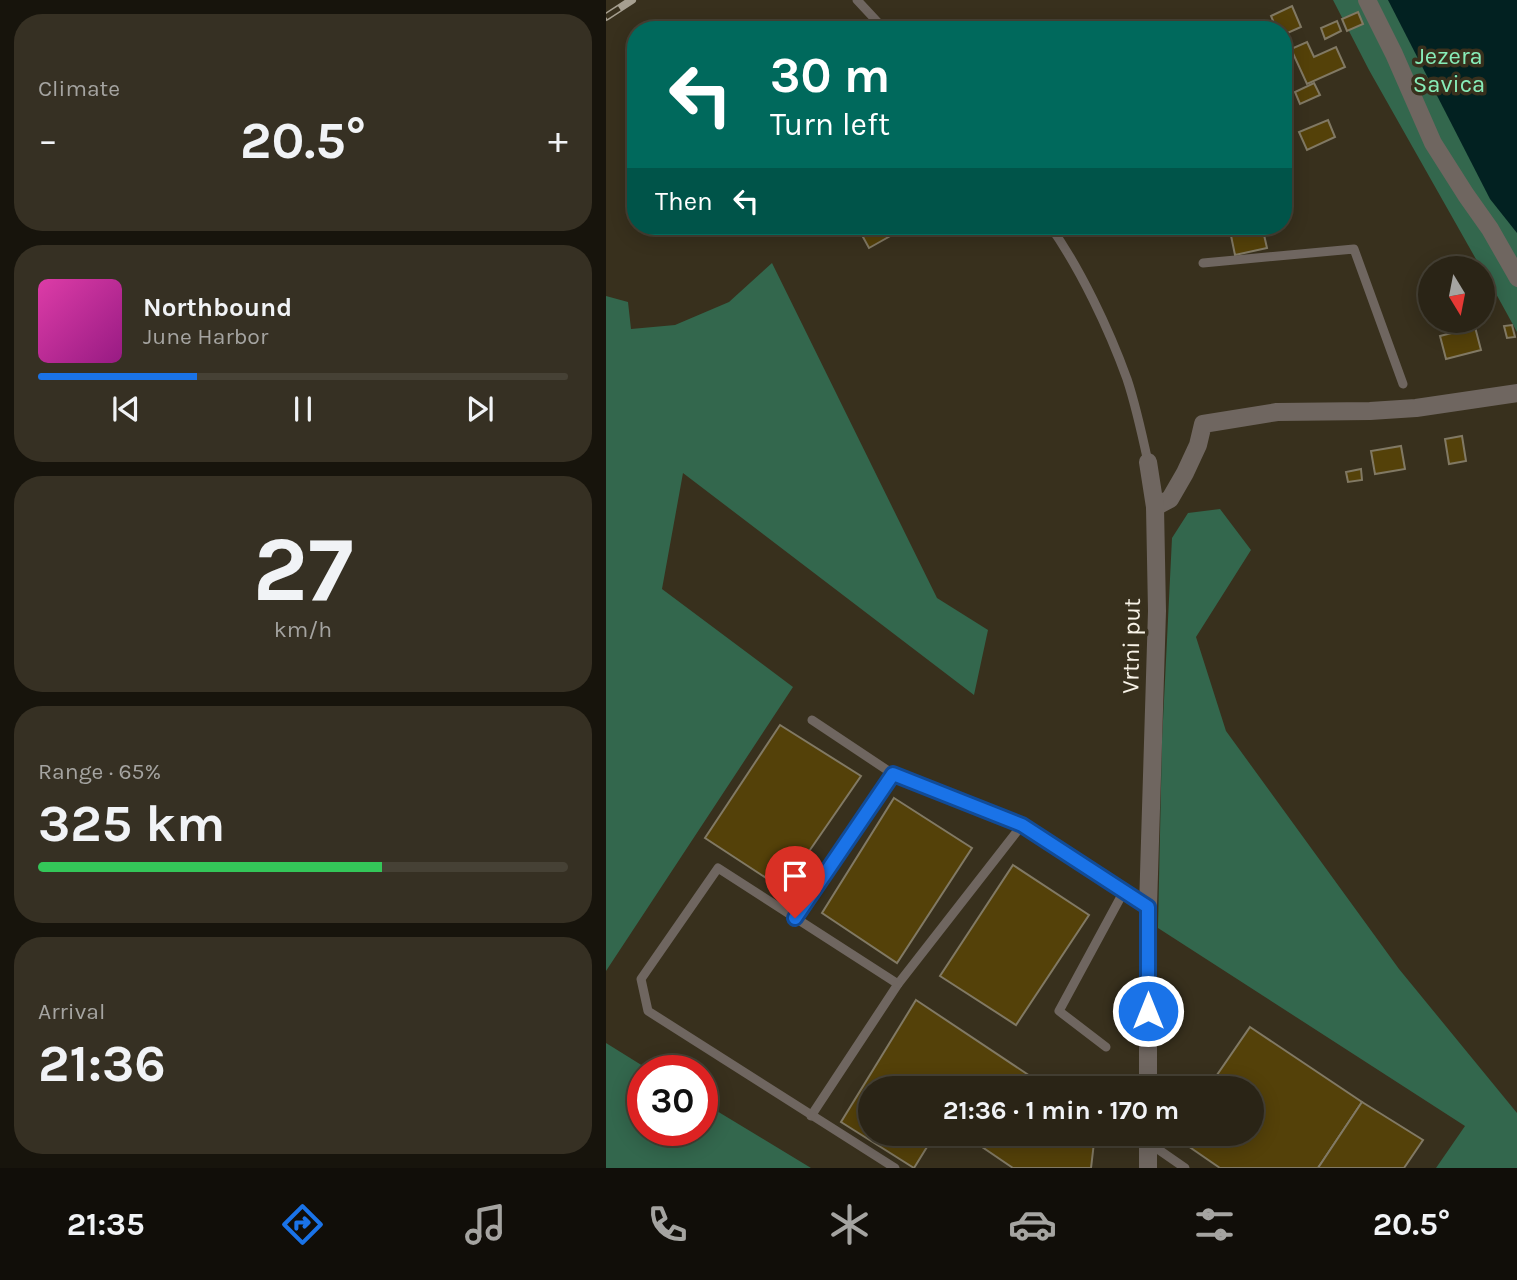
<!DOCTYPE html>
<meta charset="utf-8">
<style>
body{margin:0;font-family:Karla,sans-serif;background:#363023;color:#f1f3f6;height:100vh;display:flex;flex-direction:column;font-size:26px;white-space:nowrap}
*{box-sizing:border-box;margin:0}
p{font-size:23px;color:#a5a4a1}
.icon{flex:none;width:38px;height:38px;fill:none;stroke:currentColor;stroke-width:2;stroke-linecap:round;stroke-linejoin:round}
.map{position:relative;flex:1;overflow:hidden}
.sheet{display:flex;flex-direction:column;gap:14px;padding:14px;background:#17140c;width:606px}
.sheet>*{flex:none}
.banner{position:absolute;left:21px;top:21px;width:665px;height:214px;border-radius:28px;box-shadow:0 4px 18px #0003,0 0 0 2px #464135;background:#00695c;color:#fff;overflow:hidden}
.needle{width:46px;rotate:170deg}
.buttons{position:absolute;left:812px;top:256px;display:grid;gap:14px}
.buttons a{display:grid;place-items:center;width:77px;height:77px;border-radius:50%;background:#2a2416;box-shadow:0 4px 18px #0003,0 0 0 2px #464135;font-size:35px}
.speed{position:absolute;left:21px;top:1055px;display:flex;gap:14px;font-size:35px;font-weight:700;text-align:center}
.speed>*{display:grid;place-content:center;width:91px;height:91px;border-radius:50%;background:#2a2416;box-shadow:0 4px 18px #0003,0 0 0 2px #464135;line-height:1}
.speed .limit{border:10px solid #d22;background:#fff;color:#111}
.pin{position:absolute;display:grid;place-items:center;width:60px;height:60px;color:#fff;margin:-72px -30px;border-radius:50% 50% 50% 0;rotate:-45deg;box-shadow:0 0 7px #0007}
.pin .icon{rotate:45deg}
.me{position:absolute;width:77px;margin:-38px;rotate:0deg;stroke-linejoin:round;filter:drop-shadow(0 0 5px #0008)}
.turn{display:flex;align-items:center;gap:24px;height:147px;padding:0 28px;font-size:32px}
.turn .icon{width:91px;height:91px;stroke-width:2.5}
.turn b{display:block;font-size:49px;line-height:60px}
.then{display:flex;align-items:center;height:66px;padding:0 28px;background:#0003;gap:14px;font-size:26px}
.big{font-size:52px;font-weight:700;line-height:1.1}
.sheet .tile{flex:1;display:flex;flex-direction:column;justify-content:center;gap:10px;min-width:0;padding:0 24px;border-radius:28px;background:#363023}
.sheet .dial{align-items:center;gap:0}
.dial b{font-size:91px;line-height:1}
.song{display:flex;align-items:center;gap:21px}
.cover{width:84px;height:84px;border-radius:10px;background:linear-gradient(135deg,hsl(320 70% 55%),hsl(310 70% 35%))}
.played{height:7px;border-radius:4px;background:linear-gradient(90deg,#1a73e8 30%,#464135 30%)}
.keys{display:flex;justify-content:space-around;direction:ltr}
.heat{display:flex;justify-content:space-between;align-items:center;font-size:38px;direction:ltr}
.charge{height:10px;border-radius:5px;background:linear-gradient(90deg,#34c759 65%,#464135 0)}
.trip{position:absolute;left:252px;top:1076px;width:406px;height:70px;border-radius:35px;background:#2a2416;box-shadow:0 4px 18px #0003,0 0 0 2px #464135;font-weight:700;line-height:70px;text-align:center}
.tab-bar{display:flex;height:112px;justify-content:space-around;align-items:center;background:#110e09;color:#a5a4a1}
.tab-bar .icon{width:49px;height:49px}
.tab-bar .active{color:#1a73e8}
.tab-bar b{font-size:32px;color:#f1f3f6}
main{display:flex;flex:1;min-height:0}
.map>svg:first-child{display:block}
</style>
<main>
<section class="sheet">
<div class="tile"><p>Climate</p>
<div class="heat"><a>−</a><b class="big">20.5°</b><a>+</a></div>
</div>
<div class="tile">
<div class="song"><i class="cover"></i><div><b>Northbound</b><p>June Harbor</p></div></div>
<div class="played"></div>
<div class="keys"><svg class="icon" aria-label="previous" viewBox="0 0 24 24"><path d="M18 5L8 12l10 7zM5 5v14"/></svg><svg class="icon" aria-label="pause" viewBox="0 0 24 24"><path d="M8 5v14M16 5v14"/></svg><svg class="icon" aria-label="next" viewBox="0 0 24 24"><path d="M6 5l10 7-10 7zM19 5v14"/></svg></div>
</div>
<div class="tile dial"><b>27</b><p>km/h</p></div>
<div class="tile"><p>Range · 65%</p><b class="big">325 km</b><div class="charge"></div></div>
<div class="tile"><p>Arrival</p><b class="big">21:36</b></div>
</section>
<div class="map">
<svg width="912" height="1168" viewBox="0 0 912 1168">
<rect width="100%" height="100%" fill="#38301d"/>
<g fill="#33674d">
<polygon points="727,0 911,0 911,332 877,270 877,268 875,268 763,70"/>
<polygon points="166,263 331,598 382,630 368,695 77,473 56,589 187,687 0,971 0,296 22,302 25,329 69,325 123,302"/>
<polygon points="614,509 645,550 590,637 620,731 793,969 911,1113 911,1168 830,1168 859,1126 552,928 556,741 566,538 582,513"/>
<polygon points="0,1043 45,1071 37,1071 37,1130 96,1130 96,1102 205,1168 0,1168"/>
</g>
<polygon fill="#022121" points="782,0 911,0 911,233 884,199"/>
<g fill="#544109" stroke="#817964" stroke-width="2">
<polygon points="686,6 695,27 677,35 677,30 671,30 665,16"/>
<polygon points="752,12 757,24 741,31 736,19"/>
<polygon points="731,21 735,31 719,39 715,28"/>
<polygon points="701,42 708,57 730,47 739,67 701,84 685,49"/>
<polygon points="708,83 714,95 694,104 689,92"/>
<polygon points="722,120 729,137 701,150 693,132"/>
<polygon points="251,226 302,226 263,248"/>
<polygon points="623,226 656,226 661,248 629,255"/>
<polygon points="906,325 909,337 901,338 898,326"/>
<polygon points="869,327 875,350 840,359 834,336"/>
<polygon points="856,436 860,461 843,464 839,439"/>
<polygon points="795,446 799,469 769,474 765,451"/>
<polygon points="755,469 756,480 742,482 740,472"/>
<polygon points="174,725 255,776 177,889 99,838"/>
<polygon points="288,798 366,848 291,963 216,913"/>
<polygon points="407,865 483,915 410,1025 334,976"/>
<polygon points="310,1000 442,1088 264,1088 264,1134 329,1134 308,1168 235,1122"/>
<polygon points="644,1027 756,1102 712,1168 614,1168 569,1137 571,1134 646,1134 646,1088 602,1088"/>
<polygon points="756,1102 817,1140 798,1168 712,1168"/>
<polygon points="357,1134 489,1134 485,1168 407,1168"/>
</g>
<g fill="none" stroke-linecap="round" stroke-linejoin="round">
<g stroke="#6f6660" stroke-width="9">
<polyline points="251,0 279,30"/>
<path d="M444,226c30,42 59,103 77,153 9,27 15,55 21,83"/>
<polyline points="597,263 748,249 797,384"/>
<polyline points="206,720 287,774 416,825 541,906"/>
<polyline points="189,918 287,774"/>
<polyline points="500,1047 453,1011 518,891"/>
<polyline points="205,1116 292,984 416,825"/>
<polyline points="543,1143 579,1168"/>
<polyline points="289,1168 42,1011 35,979 112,868 292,984"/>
</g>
<g stroke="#6f6660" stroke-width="18">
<polyline points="761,0 788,54 827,143 860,195 884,229 912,278"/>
<polyline points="549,507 564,499 579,473 592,445 597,424 671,412 764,411 810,408 912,393"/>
<polyline points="542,1088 542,907 551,611 549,507 542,462"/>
<polyline points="542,1168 542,1134"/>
</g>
<defs>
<polyline id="rail" points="0,17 26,0"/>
</defs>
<use href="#rail" stroke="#a69f90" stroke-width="8"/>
<use href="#rail" stroke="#38301d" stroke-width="5" stroke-dasharray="16" stroke-linecap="butt"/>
</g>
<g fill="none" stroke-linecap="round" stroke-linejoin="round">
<defs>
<polyline id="route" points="189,918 287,774 416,825 542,907 542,1011"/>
</defs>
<use href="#route" stroke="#114b97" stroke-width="18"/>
<use href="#route" stroke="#1a73e8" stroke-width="12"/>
</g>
<g text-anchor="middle" stroke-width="7" stroke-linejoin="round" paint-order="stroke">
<g font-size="24" fill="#87ecb8" stroke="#38301d">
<text x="843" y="64">Jezera<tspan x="843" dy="28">Savica</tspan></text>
</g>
<g font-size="24" fill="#f8f3e7" stroke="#38301d">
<text transform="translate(525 646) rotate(-89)" y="8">Vrtni put</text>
</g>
</g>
</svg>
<div class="buttons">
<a><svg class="needle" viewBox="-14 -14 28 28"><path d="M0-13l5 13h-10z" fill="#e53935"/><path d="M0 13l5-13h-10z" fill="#a5a4a1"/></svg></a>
</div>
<div class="speed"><div class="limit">30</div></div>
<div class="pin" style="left:189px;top:918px;background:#d93025"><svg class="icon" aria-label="arrive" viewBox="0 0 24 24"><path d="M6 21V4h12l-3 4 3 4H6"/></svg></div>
<svg class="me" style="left:542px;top:1011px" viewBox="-20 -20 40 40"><circle r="17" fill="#1a73e8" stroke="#fff" stroke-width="3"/><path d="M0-11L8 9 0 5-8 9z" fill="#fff"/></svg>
<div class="trip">21:36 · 1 min · 170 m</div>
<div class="banner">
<div class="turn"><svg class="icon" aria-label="left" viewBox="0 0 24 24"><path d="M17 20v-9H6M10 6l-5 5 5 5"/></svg><div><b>30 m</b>Turn left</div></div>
<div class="then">Then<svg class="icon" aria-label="left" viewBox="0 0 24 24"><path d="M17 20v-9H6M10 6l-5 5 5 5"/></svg></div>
</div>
</div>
</main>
<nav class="tab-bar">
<b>21:35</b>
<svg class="icon active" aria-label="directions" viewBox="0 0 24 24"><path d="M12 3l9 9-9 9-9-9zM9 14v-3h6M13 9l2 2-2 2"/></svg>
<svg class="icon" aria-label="music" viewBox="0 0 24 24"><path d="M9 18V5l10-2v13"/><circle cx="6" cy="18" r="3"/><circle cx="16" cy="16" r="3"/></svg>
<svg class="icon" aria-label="phone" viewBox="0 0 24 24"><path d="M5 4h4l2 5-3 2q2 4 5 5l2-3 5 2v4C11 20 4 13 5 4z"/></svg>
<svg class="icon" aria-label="climate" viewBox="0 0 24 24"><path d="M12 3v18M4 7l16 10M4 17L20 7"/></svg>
<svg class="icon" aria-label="car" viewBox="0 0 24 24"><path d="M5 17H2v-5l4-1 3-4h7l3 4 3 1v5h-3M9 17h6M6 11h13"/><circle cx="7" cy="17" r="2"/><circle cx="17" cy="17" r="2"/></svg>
<svg class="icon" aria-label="filters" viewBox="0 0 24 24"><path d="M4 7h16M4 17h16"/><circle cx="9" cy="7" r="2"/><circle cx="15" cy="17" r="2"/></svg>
<b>20.5°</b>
</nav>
